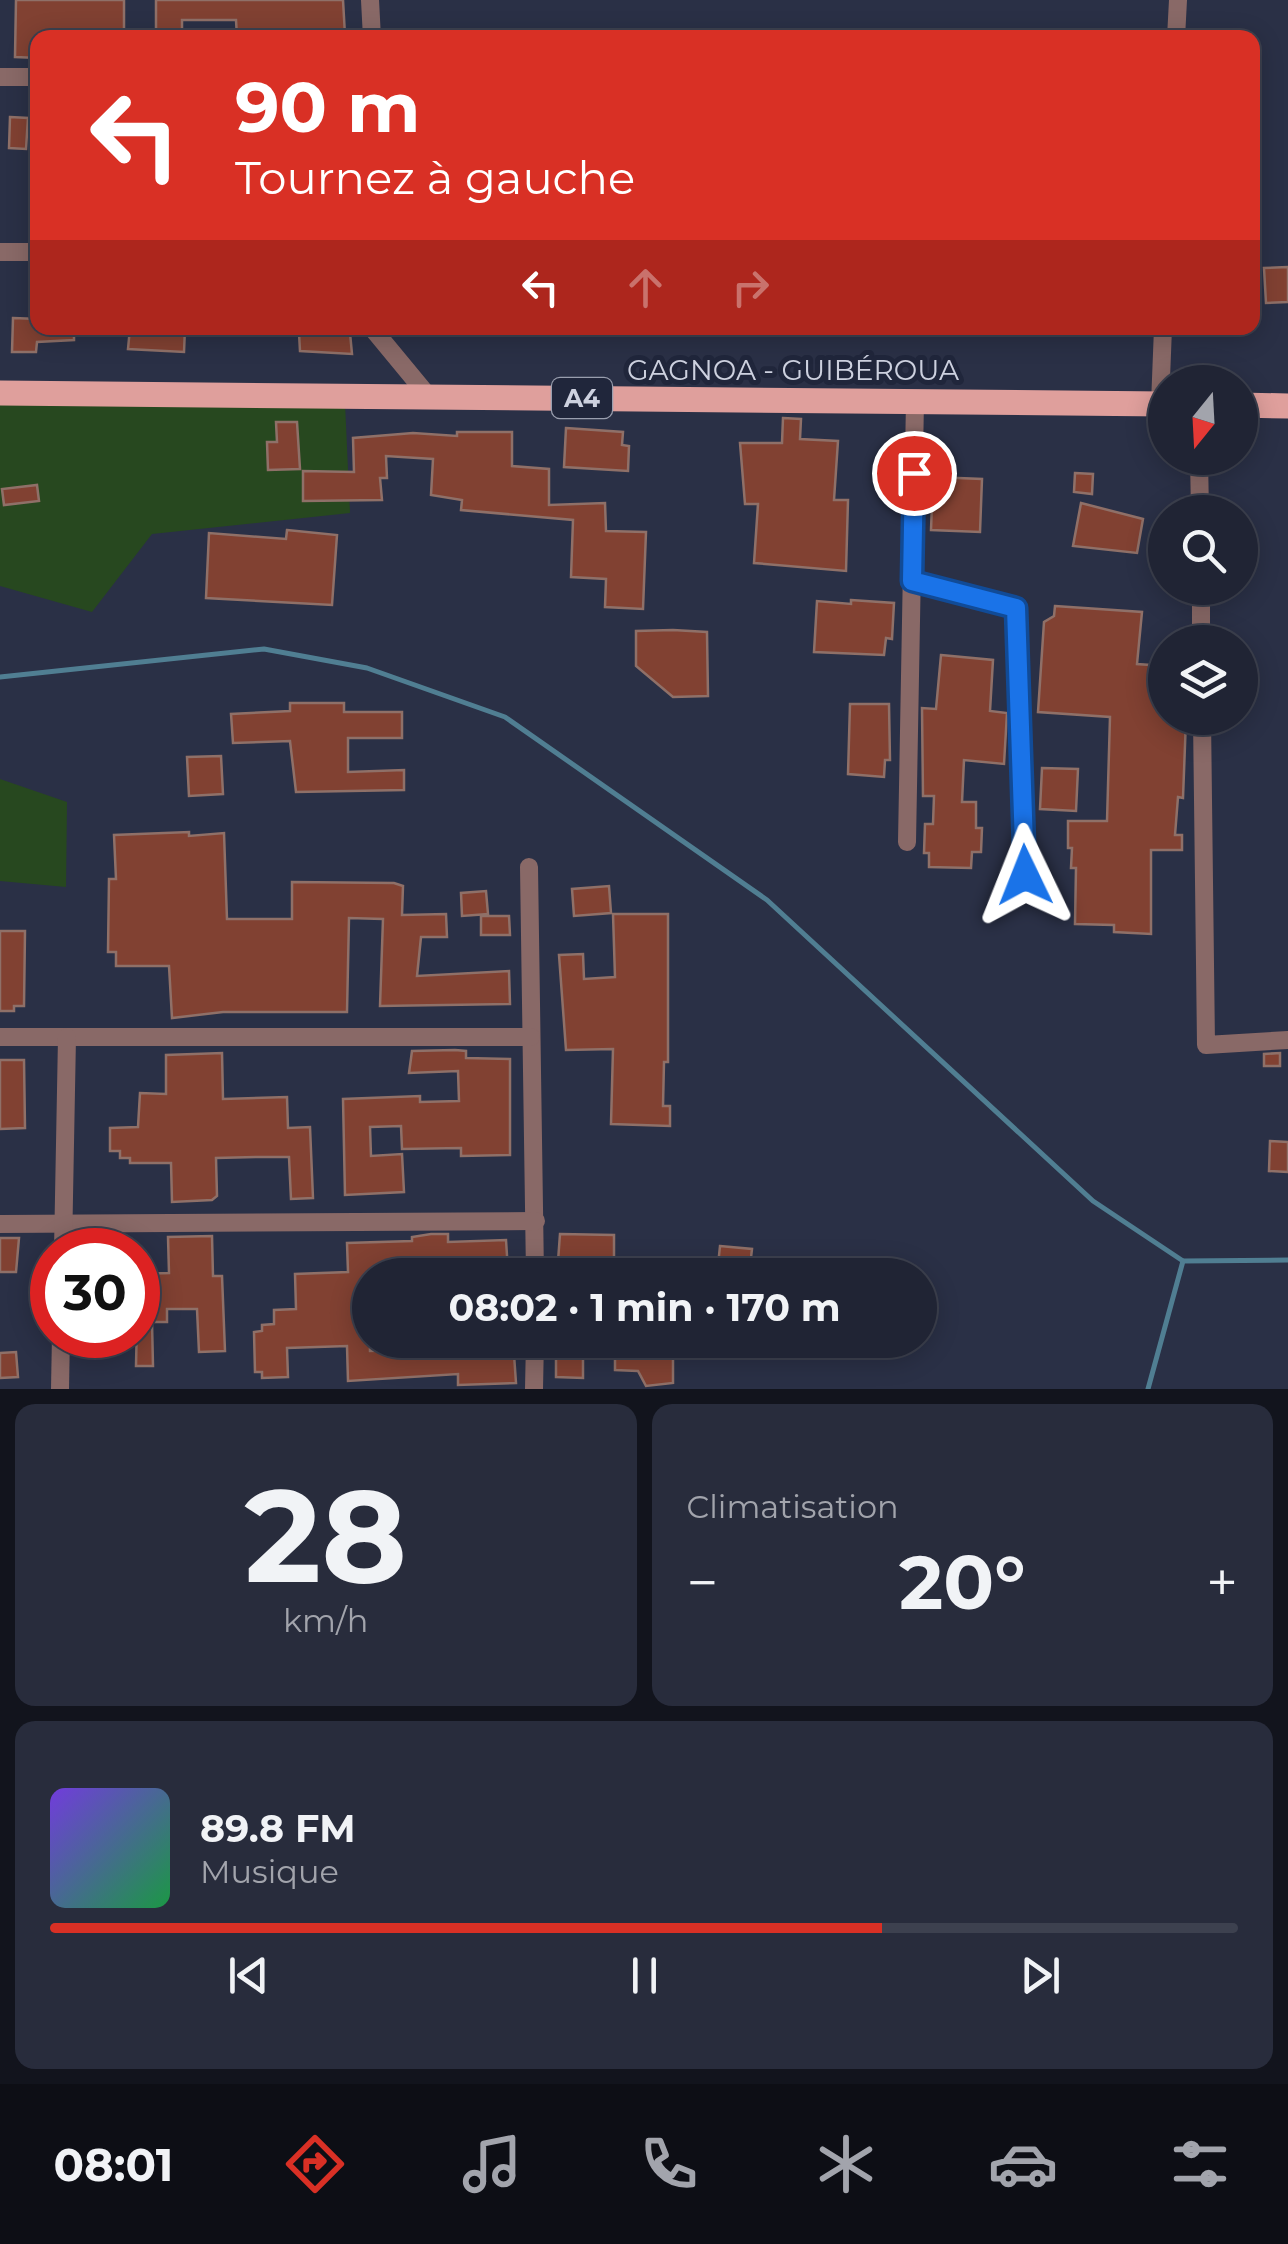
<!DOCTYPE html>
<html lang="fr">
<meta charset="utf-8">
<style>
body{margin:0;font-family:Montserrat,sans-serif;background:#282c3c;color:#f1f3f6;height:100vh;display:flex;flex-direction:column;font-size:38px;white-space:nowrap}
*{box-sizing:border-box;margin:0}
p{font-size:32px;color:#a2a4ac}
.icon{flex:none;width:55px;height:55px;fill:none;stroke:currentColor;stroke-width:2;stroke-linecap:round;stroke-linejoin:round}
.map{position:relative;height:1389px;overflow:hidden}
.drawer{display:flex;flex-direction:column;gap:15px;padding:15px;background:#12141d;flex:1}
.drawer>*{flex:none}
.guide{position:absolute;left:30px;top:30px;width:1230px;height:305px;border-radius:20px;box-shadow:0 5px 25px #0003,0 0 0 2px #3d414f;background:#d93025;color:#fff;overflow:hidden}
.needle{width:65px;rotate:198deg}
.fabs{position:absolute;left:1148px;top:365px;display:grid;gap:20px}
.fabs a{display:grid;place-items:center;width:110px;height:110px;border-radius:50%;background:#202434;box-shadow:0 5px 25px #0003,0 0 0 2px #3d414f;font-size:50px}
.speed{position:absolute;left:30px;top:1228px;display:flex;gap:20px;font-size:50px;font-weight:700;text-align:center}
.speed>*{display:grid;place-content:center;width:130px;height:130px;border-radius:50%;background:#202434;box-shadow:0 5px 25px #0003,0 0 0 2px #3d414f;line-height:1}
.speed .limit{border:15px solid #d22;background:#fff;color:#111}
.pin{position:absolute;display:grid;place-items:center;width:85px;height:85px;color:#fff;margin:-42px;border:5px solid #fff;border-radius:50%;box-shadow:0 2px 10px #0007}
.me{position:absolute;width:110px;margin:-55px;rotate:358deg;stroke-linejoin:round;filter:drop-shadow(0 0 8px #0008)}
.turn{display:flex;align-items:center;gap:35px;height:210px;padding:0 40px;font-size:45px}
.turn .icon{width:130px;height:130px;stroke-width:2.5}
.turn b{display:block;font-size:70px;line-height:85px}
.lanes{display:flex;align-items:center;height:95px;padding:0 40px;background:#0003;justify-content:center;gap:50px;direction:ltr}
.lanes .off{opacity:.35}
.big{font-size:75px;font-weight:700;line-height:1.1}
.drawer .widget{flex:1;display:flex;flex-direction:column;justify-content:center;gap:15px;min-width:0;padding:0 35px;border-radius:20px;background:#282c3c}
.drawer .dial{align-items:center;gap:0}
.dial b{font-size:130px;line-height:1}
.song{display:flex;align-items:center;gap:30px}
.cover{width:120px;height:120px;border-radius:15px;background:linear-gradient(135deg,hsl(260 70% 55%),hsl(140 70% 35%))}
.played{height:10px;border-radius:5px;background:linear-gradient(90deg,#d93025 70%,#3d414f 70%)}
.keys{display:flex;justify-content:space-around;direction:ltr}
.heat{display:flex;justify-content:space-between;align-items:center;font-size:55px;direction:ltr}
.drawer .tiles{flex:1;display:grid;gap:15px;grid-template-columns:1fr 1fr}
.widget:last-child{grid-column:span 2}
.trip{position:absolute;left:352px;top:1258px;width:585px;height:100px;border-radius:50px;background:#202434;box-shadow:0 5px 25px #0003,0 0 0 2px #3d414f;font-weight:700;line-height:100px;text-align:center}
.tabs{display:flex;height:160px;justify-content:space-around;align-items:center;background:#0d0e15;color:#a2a4ac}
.tabs .icon{width:70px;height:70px}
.tabs .on{color:#d93025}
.tabs b{font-size:45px;color:#f1f3f6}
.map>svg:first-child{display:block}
</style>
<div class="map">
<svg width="1288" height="1389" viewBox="0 0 1288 1389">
<rect width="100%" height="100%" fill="#2a3046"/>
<g fill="#27481f">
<polygon points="0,397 345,403 350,513 152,534 92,612 0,586"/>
<polygon points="0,779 67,802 66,887 0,881"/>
</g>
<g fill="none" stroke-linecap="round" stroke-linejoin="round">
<g stroke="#507e92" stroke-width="5">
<polyline points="0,677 264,649 367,668 505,717 767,900 1093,1201 1183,1261"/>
<polyline points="1148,1389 1183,1261 1288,1260"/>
</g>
</g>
<g fill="#814132" stroke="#8f7068" stroke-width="2.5">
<polygon points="16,0 124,0 124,38 38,38 38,58 15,57"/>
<polygon points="156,0 343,0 345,35 237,38 236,20 182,20 182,38 156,38"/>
<polygon points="10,117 28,118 26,149 9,148"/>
<polygon points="1288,267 1288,302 1266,303 1264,268"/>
<polygon points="13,318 38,319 38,328 74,328 74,340 37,342 36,352 12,352"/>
<polygon points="130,328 185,328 184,352 128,349"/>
<polygon points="332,331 350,333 352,354 300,351 299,333"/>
<polygon points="783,418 801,419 800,439 838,441 834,500 848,500 846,571 754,563 758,504 745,504 740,443 782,443"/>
<polygon points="276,422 297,422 300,469 268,470 267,442 277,442"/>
<polygon points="566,428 623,432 622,445 629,446 628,471 564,467"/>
<polygon points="457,432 512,432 512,466 549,469 549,505 605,503 606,531 646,532 643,609 605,607 606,579 571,577 573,520 461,510 462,500 431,495 433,459 386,456 387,478 380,478 382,500 303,501 303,471 354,472 353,438 413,433 457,436"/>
<polygon points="1075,473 1093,474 1092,494 1074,492"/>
<polygon points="933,477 982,479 980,532 931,530"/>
<polygon points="37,485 39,501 4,505 2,489"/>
<polygon points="1081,503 1143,519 1137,553 1073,546"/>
<polygon points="287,530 337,535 332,605 206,598 209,533 286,539"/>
<polygon points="851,600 894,603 892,639 886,638 884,655 814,652 817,601 851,604"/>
<polygon points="1055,606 1142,612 1137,664 1165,666 1165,718 1186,719 1183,798 1178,797 1175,835 1182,835 1182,850 1151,850 1151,934 1114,932 1114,925 1075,924 1076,868 1071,868 1072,848 1068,848 1068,821 1107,821 1110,717 1038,712 1044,622 1054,616"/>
<polygon points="673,630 707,632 708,696 673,697 636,666 636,631"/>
<polygon points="941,655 993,660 990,711 1007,713 1004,764 964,760 962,802 976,802 976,828 982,828 981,852 972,852 971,868 929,867 929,853 924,853 925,824 933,824 934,796 923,796 922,708 936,709"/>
<polygon points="290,703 344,703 344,712 402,712 402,738 348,738 348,772 404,770 404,790 296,792 290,741 233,743 231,714 290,711"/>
<polygon points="850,704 889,704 890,760 885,760 884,777 848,774"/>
<polygon points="221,756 223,794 189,796 187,757"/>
<polygon points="1042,768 1078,769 1076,811 1040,809"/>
<polygon points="189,832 189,836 224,833 227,919 292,919 292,882 394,883 403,886 402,915 446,914 447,937 421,937 417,976 509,971 510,1004 380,1006 383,919 349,918 347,1012 223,1012 172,1018 169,966 116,966 116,952 108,952 109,879 116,879 114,835"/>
<polygon points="609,886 611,913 574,916 572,889"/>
<polygon points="486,891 488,914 462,916 461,893"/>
<polygon points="613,914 668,914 668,1062 664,1062 663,1106 670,1106 670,1126 611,1124 613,1049 566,1050 559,955 583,954 584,979 615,977"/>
<polygon points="481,916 509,916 510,935 481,935"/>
<polygon points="0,931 25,931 24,1006 14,1006 14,1011 0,1011"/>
<polygon points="455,1050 466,1051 466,1058 510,1059 510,1155 461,1156 461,1148 402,1149 401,1126 370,1127 371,1156 402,1154 404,1192 345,1195 343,1099 420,1096 420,1102 459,1101 458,1071 409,1073 412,1051"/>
<polygon points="222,1053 223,1099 287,1097 288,1128 310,1127 313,1198 291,1199 289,1157 259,1157 216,1158 217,1196 212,1200 172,1202 171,1163 130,1163 130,1158 120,1158 120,1151 110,1151 110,1128 138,1127 140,1093 166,1094 166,1055"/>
<polygon points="1280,1053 1280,1066 1264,1066 1264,1054"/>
<polygon points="0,1060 24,1060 25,1128 0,1129"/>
<polygon points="1270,1141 1288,1142 1288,1172 1269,1171"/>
<polygon points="431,1234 448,1234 448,1242 506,1240 508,1271 370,1275 370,1351 402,1350 402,1344 513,1340 516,1383 458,1385 458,1374 348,1381 347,1346 287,1348 288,1377 262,1378 262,1372 255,1372 254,1332 262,1331 262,1325 274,1324 274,1310 296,1309 295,1274 348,1272 347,1243 412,1241 412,1237"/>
<polygon points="560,1234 614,1235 614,1275 557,1275"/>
<polygon points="212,1236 213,1276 222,1276 225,1351 199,1352 197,1309 167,1309 167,1322 152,1322 153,1366 136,1366 138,1274 169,1273 168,1237"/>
<polygon points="0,1238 19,1238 16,1272 0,1272"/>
<polygon points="720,1246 752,1249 749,1275 717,1275"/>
<polygon points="556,1340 583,1340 583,1378 556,1377"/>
<polygon points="615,1340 673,1340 673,1383 646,1386 638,1371 615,1370"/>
<polygon points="16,1352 18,1377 0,1378 0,1353"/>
</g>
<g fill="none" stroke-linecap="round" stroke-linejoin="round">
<g stroke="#896967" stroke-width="18">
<polyline points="370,0 372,38"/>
<polyline points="1176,38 1178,0"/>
<polyline points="0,77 38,77"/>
<polyline points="0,252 38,252"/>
<polyline points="372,328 429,397"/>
<polyline points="1160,404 1163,328"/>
<polyline points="1199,458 1200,512"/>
<polyline points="912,581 1016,608 1025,875"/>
<polyline points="1201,588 1201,642"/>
<polyline points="1202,718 1206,1045 1288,1040"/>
<polyline points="907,842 915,401"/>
<polyline points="529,867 535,1275"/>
<polyline points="0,1037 531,1037"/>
<polyline points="0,1224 536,1221"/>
<polyline points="63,1250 67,1037"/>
<polyline points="60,1389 61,1335"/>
<polyline points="534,1389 535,1340"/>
</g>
<g stroke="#df9f9c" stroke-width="25">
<polyline points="0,393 1165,404"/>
<polyline points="1240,405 1288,406"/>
</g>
</g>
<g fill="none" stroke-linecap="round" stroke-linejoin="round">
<defs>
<polyline id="route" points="914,473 912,581 1016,608 1025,875"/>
</defs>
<use href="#route" stroke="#114b97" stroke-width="25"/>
<use href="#route" stroke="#1a73e8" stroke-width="18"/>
</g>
<g text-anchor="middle" stroke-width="10" stroke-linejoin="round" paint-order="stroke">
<rect fill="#20263b" stroke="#999eae" stroke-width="2.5" x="552" y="378" width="60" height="40" rx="8"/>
<g font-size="25" font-weight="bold" fill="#cdd1df">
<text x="582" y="407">A4</text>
</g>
<g font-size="28" fill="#cdd1df" stroke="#20263b">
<text x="793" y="380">GAGNOA - GUIBÉROUA</text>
</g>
</g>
</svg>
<div class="fabs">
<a><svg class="needle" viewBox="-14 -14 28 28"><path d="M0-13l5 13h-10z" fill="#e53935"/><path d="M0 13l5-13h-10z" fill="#a2a4ac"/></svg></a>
<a><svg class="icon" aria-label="search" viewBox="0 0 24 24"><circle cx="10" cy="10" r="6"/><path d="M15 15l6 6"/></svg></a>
<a><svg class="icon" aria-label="layers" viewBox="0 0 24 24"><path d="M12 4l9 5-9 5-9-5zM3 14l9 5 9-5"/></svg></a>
</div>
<div class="speed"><div class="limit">30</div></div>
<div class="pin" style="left:914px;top:473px;background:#d93025"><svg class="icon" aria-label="arrive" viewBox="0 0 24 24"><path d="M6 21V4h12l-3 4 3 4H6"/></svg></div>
<svg class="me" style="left:1025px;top:875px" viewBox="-20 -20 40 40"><path d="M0-17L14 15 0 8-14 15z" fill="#1a73e8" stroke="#fff" stroke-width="4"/></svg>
<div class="trip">08:02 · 1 min · 170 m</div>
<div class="guide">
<div class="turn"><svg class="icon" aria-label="left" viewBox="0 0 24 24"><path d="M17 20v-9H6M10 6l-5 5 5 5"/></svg><div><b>90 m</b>Tournez à gauche</div></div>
<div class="lanes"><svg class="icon" aria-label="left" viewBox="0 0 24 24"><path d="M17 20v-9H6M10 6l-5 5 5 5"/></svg><svg class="icon off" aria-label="ahead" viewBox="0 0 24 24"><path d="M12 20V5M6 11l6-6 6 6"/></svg><svg class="icon off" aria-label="right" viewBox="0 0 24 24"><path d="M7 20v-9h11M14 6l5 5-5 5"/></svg></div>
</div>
</div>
<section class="drawer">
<div class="tiles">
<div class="widget dial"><b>28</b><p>km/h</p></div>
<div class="widget"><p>Climatisation</p>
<div class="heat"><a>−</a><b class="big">20°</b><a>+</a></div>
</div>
<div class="widget">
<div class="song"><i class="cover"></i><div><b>89.8 FM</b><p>Musique</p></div></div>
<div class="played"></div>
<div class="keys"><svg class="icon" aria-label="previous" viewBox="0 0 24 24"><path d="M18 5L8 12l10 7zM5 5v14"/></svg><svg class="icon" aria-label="pause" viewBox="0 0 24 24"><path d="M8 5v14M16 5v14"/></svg><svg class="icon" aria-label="next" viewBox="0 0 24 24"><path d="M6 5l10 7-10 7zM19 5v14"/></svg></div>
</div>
</div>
</section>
<nav class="tabs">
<b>08:01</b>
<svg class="icon on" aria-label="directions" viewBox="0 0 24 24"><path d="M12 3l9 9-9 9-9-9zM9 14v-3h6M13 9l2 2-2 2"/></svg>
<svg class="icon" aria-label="music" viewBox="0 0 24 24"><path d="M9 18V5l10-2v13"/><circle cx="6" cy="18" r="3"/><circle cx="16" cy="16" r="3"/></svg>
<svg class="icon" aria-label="phone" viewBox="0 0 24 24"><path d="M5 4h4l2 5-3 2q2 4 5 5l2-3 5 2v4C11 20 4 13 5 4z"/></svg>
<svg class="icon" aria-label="climate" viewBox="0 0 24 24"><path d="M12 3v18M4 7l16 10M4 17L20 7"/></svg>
<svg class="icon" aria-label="car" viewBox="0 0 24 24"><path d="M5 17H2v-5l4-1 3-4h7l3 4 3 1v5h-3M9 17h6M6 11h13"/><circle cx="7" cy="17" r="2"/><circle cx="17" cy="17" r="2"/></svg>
<svg class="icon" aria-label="filters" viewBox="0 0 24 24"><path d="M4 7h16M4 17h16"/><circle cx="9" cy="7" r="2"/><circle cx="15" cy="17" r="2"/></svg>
</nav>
